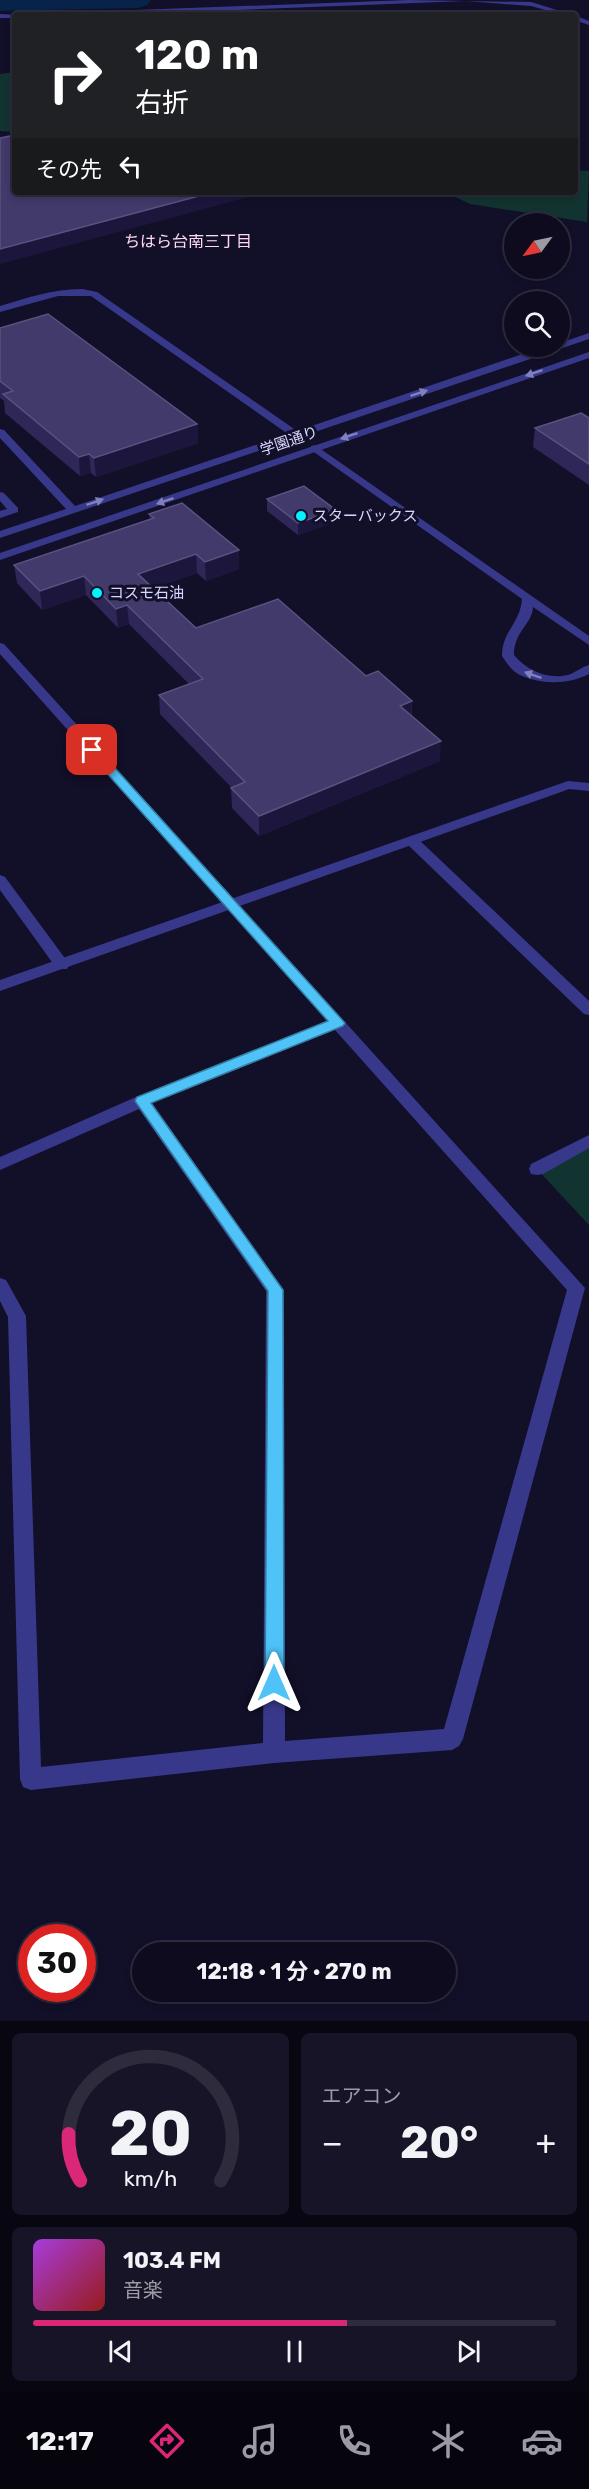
<!DOCTYPE html>
<html lang="ja">
<meta charset="utf-8">
<style>
body{margin:0;font-family:Rubik,"Noto Sans JP",sans-serif;background:#171428;color:#f1f3f6;height:100vh;display:flex;flex-direction:column;font-size:22px;white-space:nowrap}
*{box-sizing:border-box;margin:0}
p{font-size:20px;color:#9b9ba4}
.icon{flex:none;width:33px;height:33px;fill:none;stroke:currentColor;stroke-width:2;stroke-linecap:round;stroke-linejoin:round}
.map{position:relative;height:2021px;overflow:hidden}
.side{display:flex;flex-direction:column;gap:12px;padding:12px;background:#080611;flex:1}
.side>*{flex:none}
.hud{position:absolute;left:12px;top:12px;width:566px;height:183px;border-radius:6px;box-shadow:0 3px 9px #0003,0 0 0 2px #2e2b3d;background:#202124;color:#fff;overflow:hidden}
.needle{width:39px;rotate:237deg}
.buttons{position:absolute;left:504px;top:213px;display:grid;gap:12px}
.buttons a{display:grid;place-items:center;width:66px;height:66px;border-radius:50%;background:#0e0b1f;box-shadow:0 3px 9px #0003,0 0 0 2px #2e2b3d;font-size:30px}
.speed{position:absolute;left:18px;top:1924px;display:flex;gap:12px;font-size:30px;font-weight:700;text-align:center}
.speed>*{display:grid;place-content:center;width:78px;height:78px;border-radius:50%;background:#0e0b1f;box-shadow:0 3px 9px #0003,0 0 0 2px #2e2b3d;line-height:1}
.speed .limit{border:9px solid #d22;background:#fff;color:#111}
.pin{position:absolute;display:grid;place-items:center;width:51px;height:51px;color:#fff;margin:-26px;border-radius:12px;box-shadow:0 3px 9px #0006}
.me{position:absolute;width:66px;margin:-33px;rotate:0deg;stroke-linejoin:round;filter:drop-shadow(0 0 4px #0008)}
.turn{display:flex;align-items:center;gap:21px;height:126px;padding:0 24px;font-size:27px}
.turn .icon{width:78px;height:78px;stroke-width:2.5}
.turn b{display:block;font-size:42px;line-height:51px}
.then{display:flex;align-items:center;height:57px;padding:0 24px;background:#0003;gap:12px;font-size:22px}
.big{font-size:45px;font-weight:700;line-height:1.1}
.side .card{flex:1;display:flex;flex-direction:column;justify-content:center;gap:9px;min-width:0;padding:0 21px;border-radius:9px;background:#171428}
.side .dial{align-items:center;gap:0}
.dial svg{height:156px;overflow:visible;fill:none;stroke:#2e2b3d;stroke-width:7;stroke-linecap:round;text-anchor:middle}
.dial text{fill:#f1f3f6;stroke:none}
.song{display:flex;align-items:center;gap:18px}
.cover{width:72px;height:72px;border-radius:9px;background:linear-gradient(135deg,hsl(280 70% 55%),hsl(0 70% 35%))}
.played{height:6px;border-radius:3px;background:linear-gradient(90deg,#db2777 60%,#2e2b3d 60%)}
.keys{display:flex;justify-content:space-around;direction:ltr}
.heat{display:flex;justify-content:space-between;align-items:center;font-size:33px;direction:ltr}
.side .tiles{flex:1;display:grid;gap:12px;grid-template-columns:1fr 1fr}
.card:last-child{grid-column:span 2}
.trip{position:absolute;left:132px;top:1942px;width:324px;height:60px;border-radius:30px;background:#0e0b1f;box-shadow:0 3px 9px #0003,0 0 0 2px #2e2b3d;font-weight:700;line-height:60px;text-align:center}
.tab-bar{display:flex;height:96px;justify-content:space-around;align-items:center;background:#06040c;color:#9b9ba4}
.tab-bar .icon{width:42px;height:42px}
.tab-bar .on{color:#db2777}
.tab-bar b{font-size:27px;color:#f1f3f6}
.map>svg:first-child{display:block}
</style>
<div class="map">
<svg width="589" height="2021" viewBox="0 0 589 2021">
<rect width="100%" height="100%" fill="#120f29"/>
<g fill="#123431">
<polygon points="15,72 15,132 0,131 0,74"/>
<polygon points="575,170 589,171 587,222 470,204 445,192 574,192"/>
<polygon points="589,1141 589,1225 537,1169"/>
</g>
<g fill="none" stroke-linecap="round" stroke-linejoin="round">
<polygon fill="#08234a" fill-rule="evenodd" points="0,0 151,0 147,5 138,8 0,11"/>
<g fill="#38388b" fill-rule="evenodd">
<polygon points="409,0 531,2 573,15 563,15 531,6 466,1 108,15 50,15 53,13"/>
<polygon points="0,14 18,15 15,15 15,18 0,18"/>
<polygon points="574,15 589,21 589,25 574,20"/>
<path d="M315,445l274,191v9l-56,-38c-1,18 -19,24 -19,48 13,16 36,26 57,19 6,-3 11,-7 18,-9v9c-21,11 -49,11 -71,0 -6,-3 -12,-12 -16,-18 0,-25 18,-32 20,-57l-211,-149v-4z"/>
<polygon points="0,492 4,493 18,508 18,512 0,518 0,511 7,509 0,501"/>
<path d="M0,643l4,1 581,644 -122,451 -4,7 -7,4 -178,13 -243,27 -8,-3 -3,-8 -12,-462 -8,-16v-23l6,2 20,36 15,451 222,-24 3,-452 -127,-182 -139,61v-13l136,-60 191,-76 -327,-367zM335,1030l232,260 -123,439 -159,12 -1,-451 -132,-187z"/>
<polygon points="411,836 416,837 589,1001 589,1015 584,1014 406,843 404,840"/>
<polygon points="0,875 5,877 67,961 69,965 67,969 57,969 0,890"/>
<polygon points="589,1135 589,1148 543,1174 537,1175 531,1174 529,1169 531,1164"/>
</g>
<g fill="#38388b" fill-rule="evenodd">
<path d="M82,289l15,3 200,139 249,-85h14v-3l29,-10v6l-286,97 1,4 -10,-1 -294,99v-7l66,-22 -66,-71v-9l4,1 71,76 213,-72 -197,-138h-33l-58,16v-6c27,-8 53,-17 82,-17z"/>
<polygon points="589,352 589,358 0,560 0,553"/>
<polygon points="568,781 589,783 589,791 569,789 561,792 0,991 0,980"/>
</g>
</g>
<g fill="#2f2758">
<polygon points="0,328 197,424 198,443 96,477 91,473 80,476 5,413 4,401 0,398"/>
<polygon points="589,418 589,485 533,447 535,428"/>
<polygon points="267,499 336,510 335,522 298,535 267,511"/>
<polygon points="149,514 239,550 239,569 206,581 197,573 153,588 196,628 366,676 412,701 412,716 440,761 259,836 232,808 231,788 232,788 160,714 159,695 189,684 129,624 118,628 86,595 42,610 17,583 14,565 150,519"/>
</g>
<g fill="#1c163d">
<polygon points="214,192 267,192 0,264 0,249"/>
<polygon points="197,424 198,443 96,477 94,458"/>
<polygon points="89,454 91,473 80,476 79,457"/>
<polygon points="336,510 335,522 298,535 298,523"/>
<polygon points="239,550 239,569 206,581 205,562"/>
<polygon points="196,554 197,573 140,592 138,574"/>
<polygon points="84,576 86,595 42,610 40,591"/>
<polygon points="127,605 129,624 118,628 116,609"/>
<polygon points="412,701 411,720 400,706"/>
<polygon points="441,741 440,761 259,836 259,816"/>
</g>
<g fill="#413a6a" stroke="#595381" stroke-width="1.5">
<polygon points="15,135 15,192 214,192 0,249 0,138"/>
<polygon points="48,314 197,424 94,458 89,454 79,457 3,394 13,391 0,381 0,328"/>
<polygon points="581,413 589,418 589,464 535,428"/>
<polygon points="304,486 336,510 298,523 267,499"/>
<polygon points="182,503 239,550 205,562 196,554 138,574 196,628 278,599 366,676 378,671 412,701 400,706 441,741 259,816 231,788 245,782 159,695 203,679 127,605 116,609 84,576 40,591 14,565 154,518 149,514"/>
</g>
<defs><path id="oneway-solid" d="M-6-.8H1V-3.2L6.5 0L1 3.2V.8H-6Z" transform="scale(1.5)"/></defs>
<g fill="#8180bf">
<use href="#oneway-solid" transform="translate(534 373) rotate(161)"/>
<use href="#oneway-solid" transform="translate(419 393) rotate(-18)"/>
<use href="#oneway-solid" transform="translate(349 436) rotate(161)"/>
<use href="#oneway-solid" transform="translate(165 501) rotate(161)"/>
<use href="#oneway-solid" transform="translate(95 502) rotate(-19)"/>
<use href="#oneway-solid" transform="translate(533 675) rotate(-161)"/>
</g>
<polygon fill="#4fc3f7" stroke="#337fa1" stroke-width="1.5" points="92,746 96,747 345,1023 343,1026 151,1103 283,1290 284,1683 281,1689 274,1692 268,1689 265,1683 268,1291 135,1101 137,1097 328,1021 88,752 88,747"/>
<g fill="#03f2ff" stroke="#120f29" stroke-width="2">
<circle cx="301" cy="516" r="6"/>
<circle cx="97" cy="593" r="6"/>
</g>
<g text-anchor="middle" stroke-width="6" stroke-linejoin="round" paint-order="stroke">
<g font-size="15" fill="#dad7ff" stroke="#120f29">
<text transform="translate(289 441) rotate(-19)" y="5">学園通り</text>
</g>
<g font-size="15" fill="#dad7ff" stroke="#120f29" text-anchor="start">
<text x="313" y="521">スターバックス</text>
<text x="109" y="598">コスモ石油</text>
</g>
<g font-size="16" fill="#ffd9f3" stroke="#120f29">
<text x="188" y="247">ちはら台南三丁目</text>
</g>
</g>
</svg>
<div class="buttons">
<a><svg class="needle" viewBox="-14 -14 28 28"><path d="M0-13l5 13h-10z" fill="#e53935"/><path d="M0 13l5-13h-10z" fill="#9b9ba4"/></svg></a>
<a><svg class="icon" aria-label="search" viewBox="0 0 24 24"><circle cx="10" cy="10" r="6"/><path d="M15 15l6 6"/></svg></a>
</div>
<div class="speed"><div class="limit">30</div></div>
<div class="pin" style="left:92px;top:750px;background:#d93025"><svg class="icon" aria-label="arrive" viewBox="0 0 24 24"><path d="M6 21V4h12l-3 4 3 4H6"/></svg></div>
<svg class="me" style="left:274px;top:1683px" viewBox="-20 -20 40 40"><path d="M0-17L14 15 0 8-14 15z" fill="#4fc3f7" stroke="#fff" stroke-width="4"/></svg>
<div class="trip">12:18 · 1 分 · 270 m</div>
<div class="hud">
<div class="turn"><svg class="icon" aria-label="right" viewBox="0 0 24 24"><path d="M7 20v-9h11M14 6l5 5-5 5"/></svg><div><b>120 m</b>右折</div></div>
<div class="then">その先<svg class="icon" aria-label="left" viewBox="0 0 24 24"><path d="M17 20v-9H6M10 6l-5 5 5 5"/></svg></div>
</div>
</div>
<section class="side">
<div class="tiles">
<div class="card dial"><svg viewBox="0 0 100 80">
<path d="M14 69A42 42 0 1 1 86 69"/>
<path d="M14 69A42 42 0 0 1 8 45" stroke="#db2777"/>
<text x="50" y="56" font-size="32" font-weight="700">20</text>
<text x="50" y="72" font-size="11">km/h</text>
</svg></div>
<div class="card"><p>エアコン</p>
<div class="heat"><a>−</a><b class="big">20°</b><a>+</a></div>
</div>
<div class="card">
<div class="song"><i class="cover"></i><div><b>103.4 FM</b><p>音楽</p></div></div>
<div class="played"></div>
<div class="keys"><svg class="icon" aria-label="previous" viewBox="0 0 24 24"><path d="M18 5L8 12l10 7zM5 5v14"/></svg><svg class="icon" aria-label="pause" viewBox="0 0 24 24"><path d="M8 5v14M16 5v14"/></svg><svg class="icon" aria-label="next" viewBox="0 0 24 24"><path d="M6 5l10 7-10 7zM19 5v14"/></svg></div>
</div>
</div>
</section>
<nav class="tab-bar">
<b>12:17</b>
<svg class="icon on" aria-label="directions" viewBox="0 0 24 24"><path d="M12 3l9 9-9 9-9-9zM9 14v-3h6M13 9l2 2-2 2"/></svg>
<svg class="icon" aria-label="music" viewBox="0 0 24 24"><path d="M9 18V5l10-2v13"/><circle cx="6" cy="18" r="3"/><circle cx="16" cy="16" r="3"/></svg>
<svg class="icon" aria-label="phone" viewBox="0 0 24 24"><path d="M5 4h4l2 5-3 2q2 4 5 5l2-3 5 2v4C11 20 4 13 5 4z"/></svg>
<svg class="icon" aria-label="climate" viewBox="0 0 24 24"><path d="M12 3v18M4 7l16 10M4 17L20 7"/></svg>
<svg class="icon" aria-label="car" viewBox="0 0 24 24"><path d="M5 17H2v-5l4-1 3-4h7l3 4 3 1v5h-3M9 17h6M6 11h13"/><circle cx="7" cy="17" r="2"/><circle cx="17" cy="17" r="2"/></svg>
</nav>
